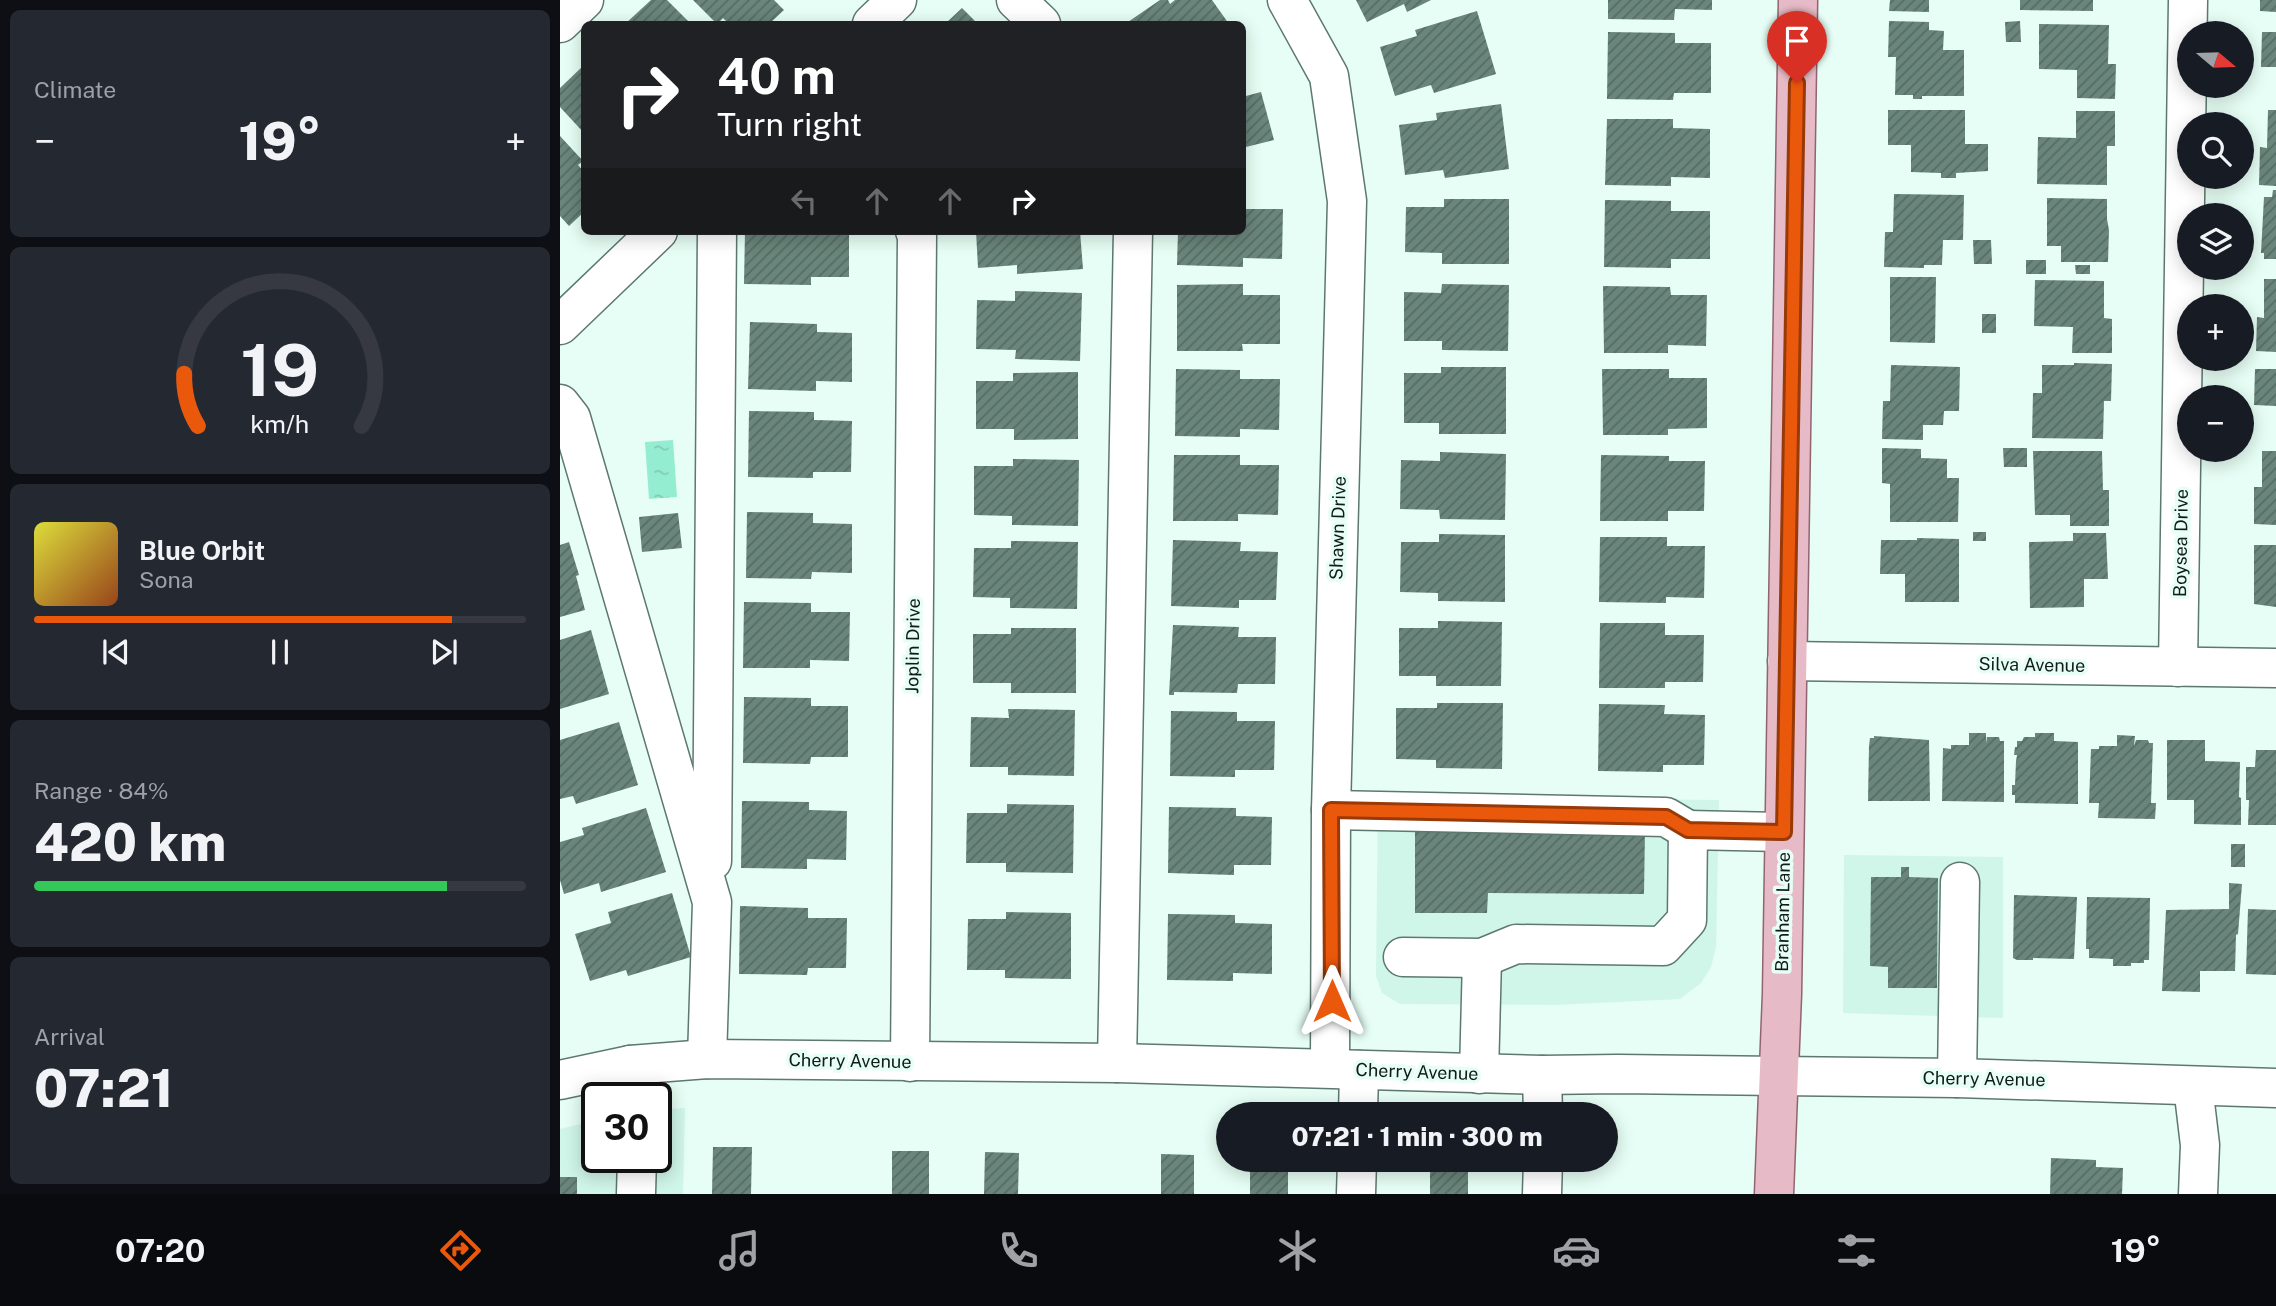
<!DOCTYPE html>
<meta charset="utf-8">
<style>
body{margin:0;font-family:"Public Sans",sans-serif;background:#242831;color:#f1f3f6;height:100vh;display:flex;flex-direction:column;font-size:26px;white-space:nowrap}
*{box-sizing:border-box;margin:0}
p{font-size:23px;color:#9ea1a6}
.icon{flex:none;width:38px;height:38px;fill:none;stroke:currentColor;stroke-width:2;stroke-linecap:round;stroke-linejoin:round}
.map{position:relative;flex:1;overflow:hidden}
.side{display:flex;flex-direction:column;gap:10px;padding:10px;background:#0d0f14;width:560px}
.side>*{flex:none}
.guide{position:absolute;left:21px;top:21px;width:665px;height:214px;border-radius:10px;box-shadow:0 4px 18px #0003;background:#202124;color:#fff;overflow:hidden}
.needle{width:46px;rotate:109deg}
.buttons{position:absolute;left:1617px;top:21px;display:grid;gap:14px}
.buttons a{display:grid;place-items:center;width:77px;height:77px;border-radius:50%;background:#171b24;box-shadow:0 4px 18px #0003;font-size:35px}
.speed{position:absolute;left:21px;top:1082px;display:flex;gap:14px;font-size:35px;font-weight:700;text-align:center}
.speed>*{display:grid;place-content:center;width:91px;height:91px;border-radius:50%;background:#171b24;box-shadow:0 4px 18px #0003;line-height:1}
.speed .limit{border:4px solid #111;border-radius:10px;background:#fff;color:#111}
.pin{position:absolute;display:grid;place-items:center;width:60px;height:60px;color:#fff;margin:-72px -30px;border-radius:50% 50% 50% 0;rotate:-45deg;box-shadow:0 0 7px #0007}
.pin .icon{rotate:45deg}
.me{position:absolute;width:77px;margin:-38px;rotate:0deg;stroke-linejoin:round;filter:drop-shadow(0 0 5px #0008)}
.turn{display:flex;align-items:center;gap:24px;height:147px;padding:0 21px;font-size:32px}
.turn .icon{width:91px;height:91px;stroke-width:2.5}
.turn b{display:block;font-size:49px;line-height:60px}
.lanes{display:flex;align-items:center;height:66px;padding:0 21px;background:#0003;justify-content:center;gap:35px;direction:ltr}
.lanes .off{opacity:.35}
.big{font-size:52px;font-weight:800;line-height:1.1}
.side .card{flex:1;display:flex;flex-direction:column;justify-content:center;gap:10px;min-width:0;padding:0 24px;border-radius:10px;background:#242831}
.side .dial{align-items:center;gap:0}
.dial svg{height:182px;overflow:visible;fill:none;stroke:#363941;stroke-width:7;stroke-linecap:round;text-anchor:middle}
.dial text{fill:#f1f3f6;stroke:none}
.song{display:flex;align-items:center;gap:21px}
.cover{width:84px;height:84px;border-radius:10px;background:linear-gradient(135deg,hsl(60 70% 55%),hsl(20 70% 35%))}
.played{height:7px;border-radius:4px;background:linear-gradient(90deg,#ea580c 85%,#363941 85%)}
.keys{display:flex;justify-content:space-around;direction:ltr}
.heat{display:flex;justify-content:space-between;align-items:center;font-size:38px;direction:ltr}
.charge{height:10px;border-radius:5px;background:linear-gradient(90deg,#34c759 84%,#363941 0)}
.trip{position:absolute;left:656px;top:1102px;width:402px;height:70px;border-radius:35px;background:#171b24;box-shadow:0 4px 18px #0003;font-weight:800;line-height:70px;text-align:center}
.tabs{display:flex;height:112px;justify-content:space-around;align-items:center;background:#090b0e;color:#9ea1a6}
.tabs .icon{width:49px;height:49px}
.tabs .active{color:#ea580c}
.tabs b{font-size:32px;color:#f1f3f6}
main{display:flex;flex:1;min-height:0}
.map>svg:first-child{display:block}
</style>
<main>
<section class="side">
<div class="card"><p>Climate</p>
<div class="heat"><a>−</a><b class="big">19°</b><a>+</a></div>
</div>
<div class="card dial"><svg viewBox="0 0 100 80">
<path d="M14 69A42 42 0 1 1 86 69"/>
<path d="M14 69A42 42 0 0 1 8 46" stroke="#ea580c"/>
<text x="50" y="56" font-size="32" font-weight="700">19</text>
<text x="50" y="72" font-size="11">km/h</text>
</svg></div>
<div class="card">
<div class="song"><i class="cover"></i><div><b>Blue Orbit</b><p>Sona</p></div></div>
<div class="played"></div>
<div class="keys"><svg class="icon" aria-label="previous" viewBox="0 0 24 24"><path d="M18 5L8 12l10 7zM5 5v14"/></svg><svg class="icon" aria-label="pause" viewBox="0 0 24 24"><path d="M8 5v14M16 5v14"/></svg><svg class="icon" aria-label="next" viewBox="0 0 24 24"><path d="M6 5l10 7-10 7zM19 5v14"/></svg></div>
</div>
<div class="card"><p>Range · 84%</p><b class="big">420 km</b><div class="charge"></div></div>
<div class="card"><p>Arrival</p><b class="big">07:21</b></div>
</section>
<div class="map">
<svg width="1716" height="1194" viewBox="0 0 1716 1194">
<defs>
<pattern id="water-ripples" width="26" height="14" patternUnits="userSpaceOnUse" patternTransform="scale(1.75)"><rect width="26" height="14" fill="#95edd1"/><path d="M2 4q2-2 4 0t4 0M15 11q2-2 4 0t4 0" fill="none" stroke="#7fcbb3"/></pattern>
<pattern id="building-hatch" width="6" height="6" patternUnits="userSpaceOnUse" patternTransform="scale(1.75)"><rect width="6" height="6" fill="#6a857b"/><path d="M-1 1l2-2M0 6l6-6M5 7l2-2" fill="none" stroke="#566c64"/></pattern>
</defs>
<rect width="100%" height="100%" fill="#e6fef5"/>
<g fill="#d0f6e9">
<polygon points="818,797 1159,800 1156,947 1151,967 1141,983 1120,999 994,1005 840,1004 822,993 816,976"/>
<polygon points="1284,855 1443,857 1443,1018 1283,1013"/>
<polygon points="125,1108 123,1194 0,1194 0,1129 37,1120 37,1157 96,1157 96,1110"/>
</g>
<polygon fill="url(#water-ripples)" points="113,440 117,497 89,499 85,442"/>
<g fill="url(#building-hatch)">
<polygon points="91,0 107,0 131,24 65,24"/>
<polygon points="133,0 214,0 224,10 209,24 169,24 163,18 157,24"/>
<polygon points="600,0 608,0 610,4 615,0 652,0 669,24 565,24"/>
<polygon points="796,0 871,0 847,12 844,4 807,22"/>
<polygon points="1048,0 1152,0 1152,10 1115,9 1114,20 1048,19"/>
<polygon points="1330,0 1369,0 1369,12 1329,11"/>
<polygon points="1460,0 1533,0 1533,11 1460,10"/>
<polygon points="1700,0 1716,0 1716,12 1700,11"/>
<polygon points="402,8 418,24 385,24"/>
<polygon points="917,11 936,74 874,93 871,85 835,96 820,47 857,36 855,30"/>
<polygon points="1329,21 1369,22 1369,30 1384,31 1383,50 1404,50 1404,96 1362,96 1362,99 1353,99 1353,95 1335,95 1336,57 1328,57"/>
<polygon points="1460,21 1461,42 1446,42 1445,22"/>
<polygon points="1479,24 1549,25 1548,64 1556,64 1555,99 1517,98 1517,70 1479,69"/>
<polygon points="1048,32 1115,33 1115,43 1151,43 1151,93 1114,93 1113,100 1047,99"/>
<polygon points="1702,32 1716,32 1716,67 1701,67"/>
<polygon points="24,65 24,133 0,107 0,88"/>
<polygon points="701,92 714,140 682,148 682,97"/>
<polygon points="941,104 949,169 885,178 883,170 845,175 839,125 877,120 876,113"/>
<polygon points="1328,110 1405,110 1405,144 1428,144 1428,171 1396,173 1396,178 1381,178 1381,173 1351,172 1351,145 1328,145"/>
<polygon points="1708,110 1716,110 1716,186 1699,185 1700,147 1707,148"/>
<polygon points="1516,111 1555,111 1555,146 1547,146 1547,185 1477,184 1478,137 1516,138"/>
<polygon points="1047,119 1113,119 1113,128 1150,129 1150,178 1111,177 1111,186 1045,185"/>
<polygon points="0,136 23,161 18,165 24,172 24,212 9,226 0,216"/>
<polygon points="1713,190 1716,190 1716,259 1704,259 1704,253 1701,253 1704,197 1712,197"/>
<polygon points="1334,194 1404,195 1403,240 1383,240 1382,265 1364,265 1364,268 1324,267 1325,232 1333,232"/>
<polygon points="1487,198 1547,199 1547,219 1549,230 1548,262 1501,262 1501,246 1487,246"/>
<polygon points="884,199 949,199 949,264 882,264 882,253 845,252 846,207 884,207"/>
<polygon points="1045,200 1111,201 1111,211 1150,211 1150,259 1111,259 1111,268 1044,267"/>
<polygon points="682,209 723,209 722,259 683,258 683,267 617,265 618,231 682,231"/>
<polygon points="185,231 289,231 289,277 251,277 251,285 184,284"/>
<polygon points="416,231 520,231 523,269 457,274 457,265 418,268"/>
<polygon points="1413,240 1431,240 1432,264 1414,264"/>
<rect x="1466" y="260" width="20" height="14"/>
<polygon points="1515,265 1530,265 1530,274 1516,274"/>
<polygon points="1330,277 1376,277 1375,343 1330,342"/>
<polygon points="1704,279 1716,279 1716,352 1696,351 1697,317 1704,318"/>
<polygon points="1475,280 1544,281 1544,318 1552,319 1552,353 1512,353 1513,327 1474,326"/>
<polygon points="683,284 683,295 720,295 720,344 682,344 683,351 617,351 617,285"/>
<polygon points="882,284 949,285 948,351 882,350 882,341 844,341 844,292 881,293"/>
<polygon points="1043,286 1110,287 1111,295 1147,295 1146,346 1108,345 1108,353 1044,353"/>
<polygon points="455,291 522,293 520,361 455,359 456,350 416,349 417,300 455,301"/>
<rect x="1422" y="314" width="14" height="19"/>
<polygon points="190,322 257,324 257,332 292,333 292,382 256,381 256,391 188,389"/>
<polygon points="1514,363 1552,364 1551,401 1544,401 1543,439 1472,438 1473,393 1482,393 1482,365 1514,365"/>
<polygon points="1331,365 1400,367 1399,411 1384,411 1383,425 1363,425 1363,440 1322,439 1323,401 1330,401"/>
<polygon points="881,367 946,367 946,434 879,434 879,423 844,423 844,373 881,373"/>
<polygon points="616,369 680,370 680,379 720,379 719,430 680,429 680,437 615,436"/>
<polygon points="1042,369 1109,369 1109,378 1147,378 1147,428 1108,429 1108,435 1043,435"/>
<polygon points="1695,369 1716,369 1716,406 1694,405"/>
<polygon points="518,372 518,439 454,440 454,429 416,429 416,381 453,381 453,373"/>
<polygon points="189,411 254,412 254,420 292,421 291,472 253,472 253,478 188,477"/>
<polygon points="1322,448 1361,449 1361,458 1387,459 1387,478 1399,478 1398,522 1330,522 1330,484 1322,483"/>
<polygon points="1443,448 1467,448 1467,467 1444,467"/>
<polygon points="1473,451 1542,451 1543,490 1549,490 1549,526 1510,526 1510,515 1475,515"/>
<polygon points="1702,451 1716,451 1716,525 1694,524 1694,487 1702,487"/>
<polygon points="880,452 946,454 945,520 880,519 879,510 840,509 841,460 880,461"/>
<polygon points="614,455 680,455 680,465 719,465 718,515 678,514 678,521 613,521"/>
<polygon points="1041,455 1109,456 1109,461 1145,461 1144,511 1108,511 1108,521 1040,521"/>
<polygon points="453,459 519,460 518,526 452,525 452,516 414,515 414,466 453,466"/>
<polygon points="187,512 253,513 253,523 292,524 292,573 252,572 251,579 186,578"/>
<polygon points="118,513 122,548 82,552 79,517"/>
<rect x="1413" y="532" width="13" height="9"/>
<polygon points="1513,533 1546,533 1548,579 1524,579 1524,607 1470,608 1469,542 1513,541"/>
<polygon points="879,534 945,535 945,602 878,601 878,593 840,592 841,542 879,542"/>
<polygon points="1040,537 1107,537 1107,546 1145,546 1144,598 1106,597 1106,603 1039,602"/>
<polygon points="1357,538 1399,539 1399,602 1345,602 1345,574 1320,574 1321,540 1357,540"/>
<polygon points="613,540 681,542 680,551 718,552 716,600 679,600 679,608 611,606"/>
<polygon points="451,541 518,542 517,609 450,608 450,598 413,597 414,548 451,548"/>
<polygon points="9,542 19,575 16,576 25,610 0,617 0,545"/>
<polygon points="1694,545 1716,545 1716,607 1694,604"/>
<polygon points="184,602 251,603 251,612 290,612 289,661 250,660 250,668 183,668"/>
<polygon points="878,621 942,622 941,686 876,686 876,676 839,676 839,628 878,628"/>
<polygon points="1040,623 1105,623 1105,635 1144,635 1143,682 1105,682 1105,688 1039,688"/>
<polygon points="613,625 679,627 678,637 716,637 715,684 678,684 677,693 614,692 614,695 609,695"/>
<polygon points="451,628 516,628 516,693 451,693 451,683 413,683 413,634 451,634"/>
<polygon points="31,630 49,694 0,709 0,640"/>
<polygon points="184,697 251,698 251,706 288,706 288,757 251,757 250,764 183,763"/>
<polygon points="877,703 943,703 942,769 876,768 876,760 836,759 836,708 877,708"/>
<polygon points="1039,704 1105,705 1104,714 1145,715 1144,765 1103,765 1103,772 1038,771"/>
<polygon points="448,709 515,710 514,776 448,775 448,767 410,767 411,717 449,718"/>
<polygon points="611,711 677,712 677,721 715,721 714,770 675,770 675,777 610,776"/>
<polygon points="59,722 78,785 16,804 13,796 0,799 0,740"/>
<polygon points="1409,733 1426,733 1426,743 1427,737 1439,737 1440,741 1444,741 1444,802 1382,801 1383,748 1391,749 1391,745 1409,745"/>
<polygon points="1475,733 1494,733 1494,741 1518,742 1518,804 1455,803 1455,795 1452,795 1452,785 1455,785 1456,761 1457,755 1454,755 1455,747 1457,747 1457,741 1462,741 1464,737 1475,737"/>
<polygon points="1557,735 1575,736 1574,746 1576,740 1588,740 1589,743 1593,743 1591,803 1596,803 1595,819 1538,818 1539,803 1529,803 1531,749 1539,749 1539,746 1557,746"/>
<polygon points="1314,736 1369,740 1370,801 1308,801 1309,746 1310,738 1314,738"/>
<polygon points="1607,740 1645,740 1645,761 1680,762 1679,797 1681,798 1681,825 1634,824 1634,800 1607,800"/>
<polygon points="1696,750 1716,750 1716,825 1688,825 1689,800 1686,800 1686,767 1695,767"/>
<polygon points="182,801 249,802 249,810 287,811 286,860 247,859 247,869 181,868"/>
<polygon points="447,804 514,805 513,873 446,872 446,863 406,863 407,813 447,813"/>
<polygon points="609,807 676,808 676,816 712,817 711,865 674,865 674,875 608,873"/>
<polygon points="86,808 106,872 41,892 39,883 4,894 0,880 0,842 24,835 22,828"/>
<polygon points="855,829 1085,830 1084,894 928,893 927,913 855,913"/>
<rect x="1671" y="844" width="14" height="23"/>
<polygon points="1341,867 1349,867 1349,877 1378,878 1377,988 1328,988 1328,967 1310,966 1311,877 1341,877"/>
<polygon points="1669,883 1682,884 1678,934 1676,935 1675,971 1640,971 1640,992 1602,991 1606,910 1669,909"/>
<polygon points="112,893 131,957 68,976 66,970 30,981 15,934 51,923 48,912"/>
<polygon points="1454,895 1517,897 1514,959 1473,958 1473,960 1457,960 1453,958"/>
<polygon points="1527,897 1590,898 1589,960 1584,960 1584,963 1571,963 1571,966 1553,966 1553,959 1529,958 1529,949 1526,949"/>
<polygon points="180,906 248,908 248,918 287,918 286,968 248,968 247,975 179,974"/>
<polygon points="1688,909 1716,910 1716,975 1686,974"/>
<polygon points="446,912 511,913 511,979 445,978 445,970 407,970 408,919 446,919"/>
<polygon points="608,914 675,915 675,923 712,924 712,974 673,973 673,981 607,980"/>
<polygon points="153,1147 192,1147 191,1194 152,1194"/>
<rect x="332" y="1151" width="37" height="43"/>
<polygon points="425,1152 459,1153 458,1194 424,1194"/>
<polygon points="601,1154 634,1155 634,1194 601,1194"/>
<polygon points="1491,1158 1536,1160 1536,1167 1563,1168 1562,1194 1490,1194"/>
<rect x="690" y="1160" width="38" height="34"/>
<rect x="870" y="1160" width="38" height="34"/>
<rect x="0" y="1177" width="17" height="17"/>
</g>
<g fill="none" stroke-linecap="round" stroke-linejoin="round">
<defs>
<g id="minor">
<polyline points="456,0 481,24"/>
<polyline points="727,0 769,76 787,201 771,810 770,1068"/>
<polyline points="0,23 24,0"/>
<polyline points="312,24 337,0"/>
<polyline points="0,325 98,231"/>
<polyline points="0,404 11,418 152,902 147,1059"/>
<polyline points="1227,661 1716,668"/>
<polyline points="1618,667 1628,0"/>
<polyline points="771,810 1106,817 1128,830"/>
<polyline points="152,861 157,231"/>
<polyline points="843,957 922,958 956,944 1103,946 1127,920 1128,830 1224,832"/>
<polyline points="350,1062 357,236 355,231"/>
<polyline points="557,1063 573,231"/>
<polyline points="70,1065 75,1097"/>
<polyline points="919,1074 922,958"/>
<polyline points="982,1075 983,1115"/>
<polyline points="1397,1078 1400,882"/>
<polyline points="0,1080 70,1065 147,1059 557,1063 982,1075 1058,1074 1397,1078 1716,1088"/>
<polyline points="1633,1086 1640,1145 1638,1194"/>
<polyline points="798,1115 799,1070"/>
<polyline points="76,1194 77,1157"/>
<polyline points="796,1194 797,1160"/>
<polyline points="982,1194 983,1160"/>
</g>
<polyline id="major" points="1214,1194 1222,994 1238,0"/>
</defs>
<use href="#minor" stroke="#5d786f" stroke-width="41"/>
<use href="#major" stroke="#906570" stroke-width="41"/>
<use href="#minor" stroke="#fff" stroke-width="38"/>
<use href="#major" stroke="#e6bac6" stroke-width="38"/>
</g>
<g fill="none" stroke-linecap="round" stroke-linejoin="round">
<defs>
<polyline id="route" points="772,1001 771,810 1106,817 1128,830 1224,832 1237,83"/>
</defs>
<use href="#route" stroke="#983908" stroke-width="18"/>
<use href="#route" stroke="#ea580c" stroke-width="12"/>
</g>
<g text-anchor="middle" stroke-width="7" stroke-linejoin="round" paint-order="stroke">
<g font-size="18" fill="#111c18" stroke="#e6fef5">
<text transform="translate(778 528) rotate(-88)" y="6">Shawn Drive</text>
<text transform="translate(1621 543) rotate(-89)" y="6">Boysea Drive</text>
<text transform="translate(353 646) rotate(-89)" y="6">Joplin Drive</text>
<text transform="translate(1472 665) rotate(1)" y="6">Silva Avenue</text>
<text transform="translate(1223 912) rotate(-89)" y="6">Branham Lane</text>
<text transform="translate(290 1061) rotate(1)" y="6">Cherry Avenue</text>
<text transform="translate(857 1072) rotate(2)" y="6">Cherry Avenue</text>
<text transform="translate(1424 1079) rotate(1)" y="6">Cherry Avenue</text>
</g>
</g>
</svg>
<div class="buttons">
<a><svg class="needle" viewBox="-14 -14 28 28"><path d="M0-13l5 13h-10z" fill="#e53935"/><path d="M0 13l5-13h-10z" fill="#9ea1a6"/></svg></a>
<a><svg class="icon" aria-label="search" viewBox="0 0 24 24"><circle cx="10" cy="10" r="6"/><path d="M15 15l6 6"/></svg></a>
<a><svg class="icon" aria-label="layers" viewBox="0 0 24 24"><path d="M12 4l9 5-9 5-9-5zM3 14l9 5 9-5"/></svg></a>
<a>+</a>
<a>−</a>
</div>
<div class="speed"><div class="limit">30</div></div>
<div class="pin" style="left:1237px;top:83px;background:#d93025"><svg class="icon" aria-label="arrive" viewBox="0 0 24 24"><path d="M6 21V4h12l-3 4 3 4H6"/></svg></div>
<svg class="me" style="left:772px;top:1001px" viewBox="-20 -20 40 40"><path d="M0-17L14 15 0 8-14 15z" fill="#ea580c" stroke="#fff" stroke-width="4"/></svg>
<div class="trip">07:21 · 1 min · 300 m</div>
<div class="guide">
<div class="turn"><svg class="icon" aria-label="right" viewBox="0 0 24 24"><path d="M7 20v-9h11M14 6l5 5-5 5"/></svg><div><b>40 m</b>Turn right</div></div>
<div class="lanes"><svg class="icon off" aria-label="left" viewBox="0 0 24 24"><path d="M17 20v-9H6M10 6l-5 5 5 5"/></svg><svg class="icon off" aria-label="ahead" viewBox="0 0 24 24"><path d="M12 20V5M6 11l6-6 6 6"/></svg><svg class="icon off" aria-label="ahead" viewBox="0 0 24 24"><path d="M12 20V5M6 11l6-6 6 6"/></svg><svg class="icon" aria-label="right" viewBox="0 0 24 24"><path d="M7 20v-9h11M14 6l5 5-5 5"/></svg></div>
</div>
</div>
</main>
<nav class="tabs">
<b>07:20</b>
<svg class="icon active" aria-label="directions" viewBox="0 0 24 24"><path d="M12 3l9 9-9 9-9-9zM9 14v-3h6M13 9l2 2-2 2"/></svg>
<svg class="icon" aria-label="music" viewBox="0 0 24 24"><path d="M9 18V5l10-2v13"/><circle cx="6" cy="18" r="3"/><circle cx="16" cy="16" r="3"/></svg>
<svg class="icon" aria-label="phone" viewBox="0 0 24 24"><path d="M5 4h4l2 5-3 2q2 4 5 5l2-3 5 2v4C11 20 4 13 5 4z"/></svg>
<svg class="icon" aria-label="climate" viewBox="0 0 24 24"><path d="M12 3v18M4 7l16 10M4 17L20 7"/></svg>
<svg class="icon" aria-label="car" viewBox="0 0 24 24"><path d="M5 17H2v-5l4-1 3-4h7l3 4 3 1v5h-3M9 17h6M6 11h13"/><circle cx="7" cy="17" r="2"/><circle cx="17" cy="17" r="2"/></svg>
<svg class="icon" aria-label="filters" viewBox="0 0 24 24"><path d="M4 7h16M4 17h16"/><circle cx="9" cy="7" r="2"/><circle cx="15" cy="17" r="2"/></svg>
<b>19°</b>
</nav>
